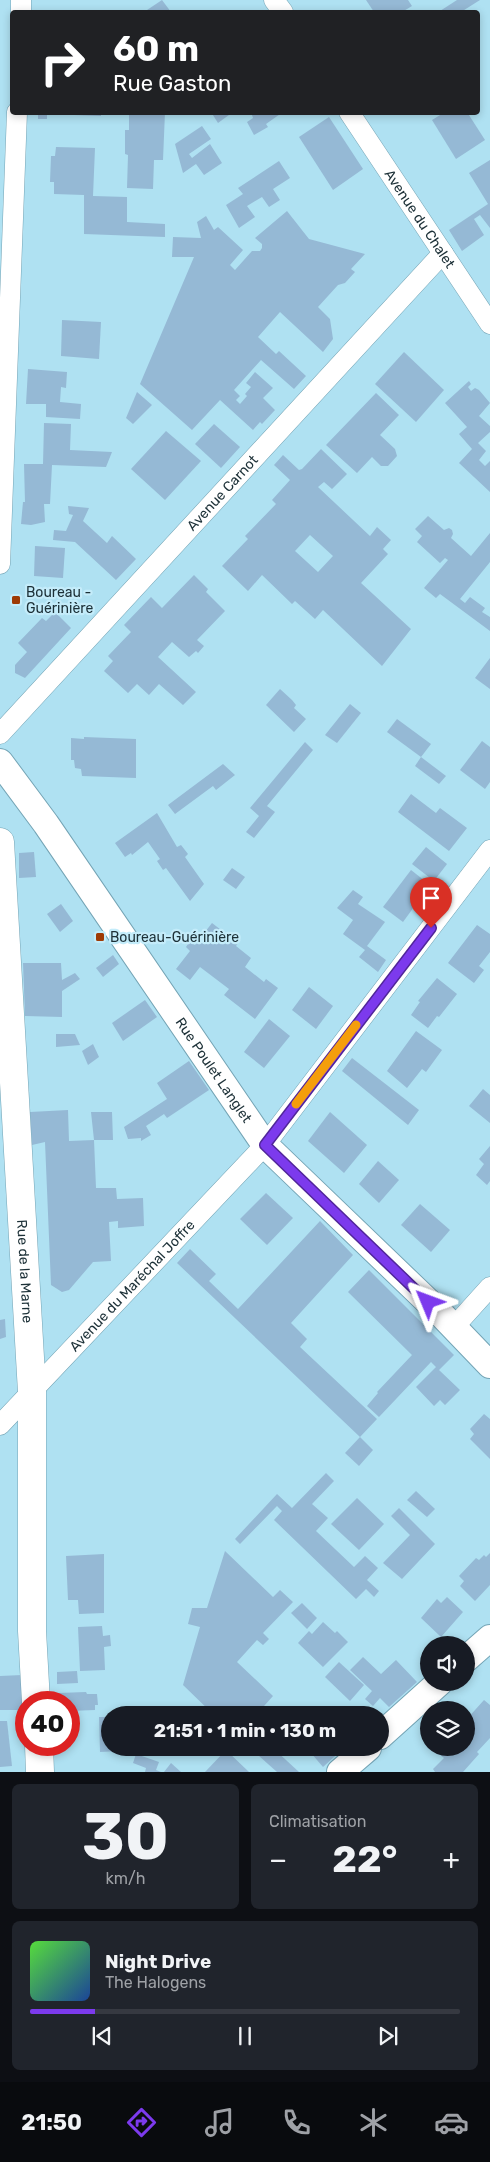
<!DOCTYPE html>
<html lang="fr">
<meta charset="utf-8">
<style>
body{margin:0;font-family:Rubik,sans-serif;background:#20242c;color:#f1f3f6;height:100vh;display:flex;flex-direction:column;font-size:19px;white-space:nowrap}
*{box-sizing:border-box;margin:0}
p{font-size:16px;color:#9ea1a6}
.icon{flex:none;width:28px;height:28px;fill:none;stroke:currentColor;stroke-width:2;stroke-linecap:round;stroke-linejoin:round}
.map{position:relative;height:1772px;overflow:hidden}
.panel{display:flex;flex-direction:column;gap:12px;padding:12px;background:#0d0f14;flex:1}
.panel>*{flex:none}
.guide{position:absolute;left:10px;top:10px;width:470px;height:105px;border-radius:5px;box-shadow:0 2px 8px #0003;background:#202124;color:#fff;overflow:hidden}
.controls{position:absolute;left:420px;top:1636px;display:grid;gap:10px}
.controls a{display:grid;place-items:center;width:55px;height:55px;border-radius:50%;background:#171b24;box-shadow:0 2px 8px #0003;font-size:25px}
.speed{position:absolute;left:15px;top:1691px;display:flex;gap:10px;font-size:25px;font-weight:700;text-align:center}
.speed>*{display:grid;place-content:center;width:65px;height:65px;border-radius:50%;background:#171b24;box-shadow:0 2px 8px #0003;line-height:1}
.speed .limit{border:8px solid #d22;background:#fff;color:#111}
.pin{position:absolute;display:grid;place-items:center;width:42px;height:42px;color:#fff;margin:-51px -21px;border-radius:50% 50% 50% 0;rotate:-45deg;box-shadow:0 0 5px #0007}
.pin .icon{rotate:45deg}
.me{position:absolute;width:55px;margin:-28px;rotate:314deg;stroke-linejoin:round;filter:drop-shadow(0 0 4px #0008)}
.turn{display:flex;align-items:center;gap:18px;height:105px;padding:0 20px;font-size:22px}
.turn .icon{width:65px;height:65px;stroke-width:2.5}
.turn b{display:block;font-size:35px;line-height:42px}
.big{font-size:38px;font-weight:700;line-height:1.1}
.panel .widget{flex:1;display:flex;flex-direction:column;justify-content:center;gap:8px;min-width:0;padding:0 18px;border-radius:8px;background:#20242c}
.panel .dial{align-items:center;gap:0}
.dial b{font-size:65px;line-height:1}
.song{display:flex;align-items:center;gap:15px}
.cover{width:60px;height:60px;border-radius:8px;background:linear-gradient(135deg,hsl(110 70% 55%),hsl(220 70% 35%))}
.played{height:5px;border-radius:2px;background:linear-gradient(90deg,#7c3aed 15%,#363941 15%)}
.keys{display:flex;justify-content:space-around;direction:ltr}
.heat{display:flex;justify-content:space-between;align-items:center;font-size:28px;direction:ltr}
.panel .tiles{flex:1;display:grid;gap:12px;grid-template-columns:1fr 1fr}
.widget:last-child{grid-column:span 2}
.trip{position:absolute;left:101px;top:1706px;width:288px;height:50px;border-radius:25px;background:#171b24;box-shadow:0 2px 8px #0003;font-weight:700;line-height:50px;text-align:center}
.tabs{display:flex;height:80px;justify-content:space-around;align-items:center;background:#090b0e;color:#9ea1a6}
.tabs .icon{width:35px;height:35px}
.tabs .selected{color:#7c3aed}
.tabs b{font-size:22px;color:#f1f3f6}
.map>svg:first-child{display:block}
</style>
<div class="map">
<svg width="490" height="1772" viewBox="0 0 490 1772">
<rect width="100%" height="100%" fill="#afe1f2"/>
<g fill="#95b9d5" fill-rule="evenodd">
<polygon points="162,0 171,12 144,12"/>
<polygon points="366,0 408,0 412,6 402,12 374,12"/>
<polygon points="457,0 480,0 461,12 440,12 440,11"/>
<polygon points="38,112 101,112 101,116 47,114 47,119 38,119"/>
<polygon points="129,112 165,112 163,160 154,160 153,189 127,188 128,155 125,154 125,130 129,130"/>
<polygon points="211,112 233,112 218,123"/>
<polygon points="251,112 283,112 266,124 268,127 254,135 247,122 253,118"/>
<polygon points="445,112 467,112 485,140 456,159 432,120"/>
<polygon points="329,117 363,169 333,190 299,137"/>
<polygon points="202,126 211,139 189,154 192,158 210,144 222,163 204,175 196,164 183,173 175,144"/>
<polygon points="56,147 95,148 93,196 127,197 127,222 165,224 165,237 84,234 84,195 54,194 54,182 50,182 51,156 55,156"/>
<polygon points="490,160 490,228 480,215 474,219 484,235 462,251 449,230 488,204 469,173"/>
<polygon points="279,161 290,178 273,189 280,200 269,207 262,197 247,206 255,217 239,228 226,205 243,194 238,188"/>
<polygon points="287,211 309,239 365,254 351,269 355,272 345,283 338,285 318,307 330,319 333,339 323,352 280,312 258,337 276,354 279,351 306,376 294,389 261,360 234,390 240,396 236,400 240,404 247,396 245,394 251,387 246,383 255,372 273,388 263,398 275,410 262,424 260,422 253,430 220,400 192,430 140,384 194,257 172,257 173,237 201,238 197,222 206,216 214,230 218,227 243,250 230,265 235,270 252,251 260,251 262,248 262,244 255,238"/>
<polygon points="62,320 101,322 99,359 61,356"/>
<polygon points="404,352 444,390 416,422 375,384"/>
<polygon points="28,369 67,372 66,388 61,387 60,402 81,404 80,419 46,417 46,404 26,404"/>
<polygon points="469,381 471,384 468,387 471,391 475,388 479,390 490,403 479,416 490,426 490,432 478,443 486,451 479,460 485,466 490,461 490,492 459,463 472,449 459,434 467,427 445,403"/>
<polygon points="137,392 152,405 133,424 126,418"/>
<polygon points="376,393 399,415 380,435 395,449 397,456 388,466 381,466 372,457 357,473 326,445"/>
<polygon points="44,423 71,424 70,450 112,452 106,467 52,465 50,504 44,504 45,522 31,525 21,524 23,502 25,502 24,464 43,464"/>
<polygon points="214,424 240,447 221,468 195,444"/>
<polygon points="166,431 201,461 165,500 131,469"/>
<path d="M321,449l26,25 -15,15 -8,-7 -6,5 52,49 7,-9 14,13 -8,9 5,5 -27,29 50,46 -29,37 -59,-56 -8,9 -20,-18 -3,3 -30,-29 -14,16 -26,-25 26,-27 -3,-3 31,-32 -4,-4 18,-20 -16,-15 9,-10 16,15 3,-1zM310,535l23,21 -15,16 -23,-21z"/>
<polygon points="68,506 89,508 83,521 107,543 112,536 136,559 116,580 75,542 53,540 54,530 66,531 73,515 69,514"/>
<polygon points="428,516 444,530 449,528 452,530 453,534 451,538 471,556 490,533 490,562 460,599 465,603 470,597 485,608 482,612 490,617 490,631 440,594 436,598 424,588 448,560 445,558 440,563 417,542 422,536 415,529"/>
<polygon points="35,546 65,548 63,578 34,576"/>
<polygon points="194,575 208,589 206,592 225,611 197,640 204,646 198,653 196,651 189,657 172,642 158,657 196,692 183,705 159,684 149,695 137,684 128,693 104,671 113,661 108,656 131,632 124,625 151,597 162,608"/>
<polygon points="55,612 71,628 25,678 15,673 15,665 27,652 18,643 42,618 46,621"/>
<polygon points="490,658 490,689 475,678"/>
<polygon points="280,689 292,700 296,705 294,708 306,719 294,732 266,705"/>
<polygon points="350,704 361,713 337,743 325,735"/>
<polygon points="397,719 431,744 421,757 387,732"/>
<polygon points="84,737 136,739 136,778 82,776 81,769 75,768 74,760 71,760 71,738 84,739"/>
<polygon points="482,741 490,747 490,782 485,789 460,770"/>
<polygon points="305,742 313,750 267,806 275,812 254,838 246,832 259,816 250,808"/>
<polygon points="421,757 446,776 439,784 415,766"/>
<polygon points="223,764 235,775 216,790 213,786 175,814 168,805"/>
<polygon points="411,794 436,813 440,808 467,828 449,851 398,812"/>
<polygon points="157,813 177,847 181,845 188,854 185,857 204,884 190,901 166,868 163,870 157,861 160,859 148,842 132,855 131,853 125,857 115,843"/>
<polygon points="426,847 447,864 434,881 412,864"/>
<polygon points="34,852 36,877 19,878 19,853"/>
<polygon points="232,868 245,877 236,889 223,880"/>
<polygon points="411,870 430,885 403,922 383,907"/>
<polygon points="353,890 363,897 358,904 385,922 367,946 386,960 378,972 359,957 365,950 343,934 353,920 337,908"/>
<polygon points="61,904 73,921 60,932 47,914"/>
<polygon points="212,923 238,943 236,946 251,958 245,967 264,982 266,979 278,988 255,1019 224,995 229,989 200,967 190,980 176,969 190,951 186,947 190,941 195,945"/>
<polygon points="477,925 490,934 490,952 479,966 484,970 474,983 448,963"/>
<polygon points="113,955 119,964 103,977 96,968"/>
<polygon points="23,963 61,963 62,980 75,973 80,979 62,991 62,1017 25,1016"/>
<polygon points="437,978 457,994 439,1017 437,1016 428,1028 411,1015 420,1002 418,1001"/>
<polygon points="309,987 333,1006 316,1029 292,1010"/>
<polygon points="145,1000 157,1017 123,1041 112,1023"/>
<polygon points="269,1019 290,1036 264,1068 244,1052"/>
<polygon points="416,1031 442,1050 426,1072 422,1069 407,1088 387,1071"/>
<polygon points="56,1034 75,1034 80,1045 56,1047"/>
<polygon points="93,1044 99,1057 88,1065 82,1051"/>
<polygon points="352,1058 419,1110 408,1125 342,1071"/>
<polygon points="189,1061 209,1090 167,1118 164,1114 146,1126 151,1135 141,1141 141,1138 128,1139 124,1127 167,1099 157,1083"/>
<polygon points="483,1089 490,1095 490,1123 469,1106"/>
<polygon points="68,1110 69,1141 94,1140 91,1112 112,1112 113,1140 94,1140 96,1188 116,1188 117,1199 143,1198 144,1226 118,1228 118,1221 109,1222 111,1261 93,1262 69,1290 62,1292 51,1285 45,1142 32,1145 30,1112"/>
<polygon points="330,1112 367,1145 344,1173 308,1141"/>
<polygon points="490,1146 490,1181 487,1185 476,1175 484,1164 479,1159"/>
<polygon points="378,1161 399,1180 379,1203 359,1184"/>
<polygon points="266,1193 293,1218 267,1245 240,1219"/>
<polygon points="420,1204 450,1230 431,1252 401,1225"/>
<polygon points="320,1221 353,1255 291,1323 307,1339 300,1347 377,1419 360,1437 177,1263 190,1249 216,1274 209,1281 238,1309"/>
<polygon points="369,1270 454,1355 439,1370 460,1390 445,1405 440,1400 434,1406 416,1387 436,1367 431,1362 379,1417 367,1406 378,1393 377,1392 412,1355 348,1292"/>
<polygon points="5,1319 6,1337 0,1339 0,1320"/>
<polygon points="484,1414 490,1419 490,1459 470,1439 474,1434 470,1429"/>
<polygon points="360,1437 373,1450 359,1466 345,1453"/>
<polygon points="326,1473 334,1481 312,1504 328,1518 316,1531 354,1567 365,1556 378,1568 367,1580 379,1591 374,1597 366,1589 356,1599 274,1520 282,1511 277,1506 240,1544 235,1539 277,1494 292,1508"/>
<polygon points="416,1491 435,1509 427,1517 407,1500"/>
<polygon points="357,1498 384,1524 359,1550 331,1524"/>
<polygon points="399,1508 435,1544 402,1579 383,1563 410,1535 391,1516"/>
<polygon points="225,1551 273,1597 280,1590 293,1602 263,1633 269,1639 263,1645 257,1640 237,1662 273,1696 256,1715 214,1715 183,1685 200,1627 188,1624 192,1608 207,1608"/>
<polygon points="490,1553 490,1585 475,1601 460,1586 464,1581 459,1576 476,1558 479,1560 484,1555 486,1557"/>
<polygon points="104,1554 104,1613 79,1614 78,1600 68,1600 66,1556"/>
<polygon points="447,1597 463,1612 441,1637 421,1618 437,1599 441,1603"/>
<polygon points="302,1603 317,1618 307,1629 291,1613"/>
<polygon points="323,1622 335,1633 337,1631 348,1642 323,1667 298,1643 309,1631 312,1634"/>
<polygon points="102,1626 103,1636 110,1635 111,1646 104,1647 105,1670 80,1671 78,1627"/>
<polygon points="363,1657 381,1674 396,1660 417,1682 389,1707 380,1698 373,1706 365,1699 372,1691 350,1670"/>
<polygon points="339,1662 364,1685 350,1701 325,1677"/>
<polygon points="77,1671 78,1683 57,1684 57,1672"/>
<polygon points="22,1675 24,1710 0,1710 0,1676"/>
<polygon points="86,1692 87,1694 97,1694 98,1705 95,1705 95,1710 69,1711 69,1702 58,1702 58,1693"/>
<polygon points="484,1700 490,1705 490,1738 477,1752 479,1754 463,1772 435,1772 433,1769 444,1758 434,1750 437,1748 466,1748 466,1720"/>
<polygon points="99,1717 110,1717 110,1748 139,1748 139,1750 100,1752"/>
<polygon points="0,1721 7,1721 12,1766 0,1767"/>
<polygon points="250,1748 273,1748 299,1772 277,1772"/>
<polygon points="316,1748 344,1748 323,1767 311,1753"/>
<polygon points="226,1750 249,1772 205,1772"/>
<polygon points="136,1754 159,1762 156,1770 161,1772 145,1772 146,1768 133,1763"/>
<polygon points="171,1763 181,1772 164,1772"/>
</g>
<g fill="none" stroke-linecap="round" stroke-linejoin="round">
<defs>
<g id="minor">
<polyline points="274,0 283,12"/>
<polyline points="21,12 21,0"/>
<path id="s1" d="M349,112l141,212"/>
<polyline points="0,564 17,112"/>
<path id="s2" d="M0,734l443,-481"/>
<polyline points="454,1327 490,1287"/>
<path id="s3" d="M0,1425l265,-280 225,-295"/>
</g>
<g id="tertiary">
<path id="s4" d="M0,762l46,62 219,321 176,169 49,51"/>
<polyline points="466,1659 490,1638"/>
<polyline points="380,1736 440,1682"/>
<polyline points="340,1772 368,1748"/>
</g>
<g id="secondary">
<path id="s5" d="M0,842l32,550v239l4,71"/>
<polyline points="39,1745 40,1772"/>
</g>
</defs>
<use href="#minor" stroke="#74a4b5" stroke-width="21"/>
<use href="#tertiary" stroke="#74a4b5" stroke-width="28"/>
<use href="#secondary" stroke="#74a4b5" stroke-width="29"/>
<use href="#minor" stroke="#fff" stroke-width="20"/>
<use href="#tertiary" stroke="#fff" stroke-width="26"/>
<use href="#secondary" stroke="#fff" stroke-width="28"/>
</g>
<g fill="none" stroke-linecap="round" stroke-linejoin="round">
<defs>
<polyline id="route" points="428,1302 265,1145 431,928"/>
</defs>
<use href="#route" stroke="#51269a" stroke-width="12"/>
<use href="#route" stroke="#7c3aed" stroke-width="9"/>
<polyline stroke="#f59e0b" stroke-width="9" points="296,1104 356,1025"/>
</g>
<g fill="#9e3a05" stroke="#c4ecfa" stroke-width="2">
<rect x="11" y="595" width="10" height="10" rx="2.5"/>
<rect x="95" y="932" width="10" height="10" rx="2.5"/>
</g>
<g text-anchor="middle" stroke-width="4.5" stroke-linejoin="round" paint-order="stroke">
<g font-size="14" fill="#1c3037" stroke="#c4ecfa">
<text dy="5" stroke="none"><textPath href="#s1" startOffset="128">Avenue du Chalet</textPath></text>
<text dy="5" stroke="none"><textPath href="#s2" startOffset="328">Avenue Carnot</textPath></text>
<text dy="5" stroke="none"><textPath href="#s4" startOffset="375">Rue Poulet Langlet</textPath></text>
<text dy="5" stroke="none"><textPath href="#s5" startOffset="430">Rue de la Marne</textPath></text>
<text dy="5" stroke="none"><textPath href="#s3" startOffset="192">Avenue du Maréchal Joffre</textPath></text>
</g>
<g font-size="14" fill="#1c3037" stroke="#c4ecfa" text-anchor="start">
<text x="26" y="597">Boureau -<tspan x="26" dy="16">Guérinière</tspan></text>
<text x="110" y="942">Boureau-Guérinière</text>
</g>
</g>
</svg>
<div class="controls">
<a><svg class="icon" aria-label="sound" viewBox="0 0 24 24"><path d="M4 9h4l5-4v14l-5-4H4zM17 9q2 3 0 6"/></svg></a>
<a><svg class="icon" aria-label="layers" viewBox="0 0 24 24"><path d="M12 4l9 5-9 5-9-5zM3 14l9 5 9-5"/></svg></a>
</div>
<div class="speed"><div class="limit">40</div></div>
<div class="pin" style="left:431px;top:928px;background:#d93025"><svg class="icon" aria-label="arrive" viewBox="0 0 24 24"><path d="M6 21V4h12l-3 4 3 4H6"/></svg></div>
<svg class="me" style="left:428px;top:1302px" viewBox="-20 -20 40 40"><path d="M0-17L14 15 0 8-14 15z" fill="#7c3aed" stroke="#fff" stroke-width="4"/></svg>
<div class="trip">21:51 · 1 min · 130 m</div>
<div class="guide">
<div class="turn"><svg class="icon" aria-label="right" viewBox="0 0 24 24"><path d="M7 20v-9h11M14 6l5 5-5 5"/></svg><div><b>60 m</b>Rue Gaston</div></div>
</div>
</div>
<section class="panel">
<div class="tiles">
<div class="widget dial"><b>30</b><p>km/h</p></div>
<div class="widget"><p>Climatisation</p>
<div class="heat"><a>−</a><b class="big">22°</b><a>+</a></div>
</div>
<div class="widget">
<div class="song"><i class="cover"></i><div><b>Night Drive</b><p>The Halogens</p></div></div>
<div class="played"></div>
<div class="keys"><svg class="icon" aria-label="previous" viewBox="0 0 24 24"><path d="M18 5L8 12l10 7zM5 5v14"/></svg><svg class="icon" aria-label="pause" viewBox="0 0 24 24"><path d="M8 5v14M16 5v14"/></svg><svg class="icon" aria-label="next" viewBox="0 0 24 24"><path d="M6 5l10 7-10 7zM19 5v14"/></svg></div>
</div>
</div>
</section>
<nav class="tabs">
<b>21:50</b>
<svg class="icon selected" aria-label="directions" viewBox="0 0 24 24"><path d="M12 3l9 9-9 9-9-9zM9 14v-3h6M13 9l2 2-2 2"/></svg>
<svg class="icon" aria-label="music" viewBox="0 0 24 24"><path d="M9 18V5l10-2v13"/><circle cx="6" cy="18" r="3"/><circle cx="16" cy="16" r="3"/></svg>
<svg class="icon" aria-label="phone" viewBox="0 0 24 24"><path d="M5 4h4l2 5-3 2q2 4 5 5l2-3 5 2v4C11 20 4 13 5 4z"/></svg>
<svg class="icon" aria-label="climate" viewBox="0 0 24 24"><path d="M12 3v18M4 7l16 10M4 17L20 7"/></svg>
<svg class="icon" aria-label="car" viewBox="0 0 24 24"><path d="M5 17H2v-5l4-1 3-4h7l3 4 3 1v5h-3M9 17h6M6 11h13"/><circle cx="7" cy="17" r="2"/><circle cx="17" cy="17" r="2"/></svg>
</nav>
